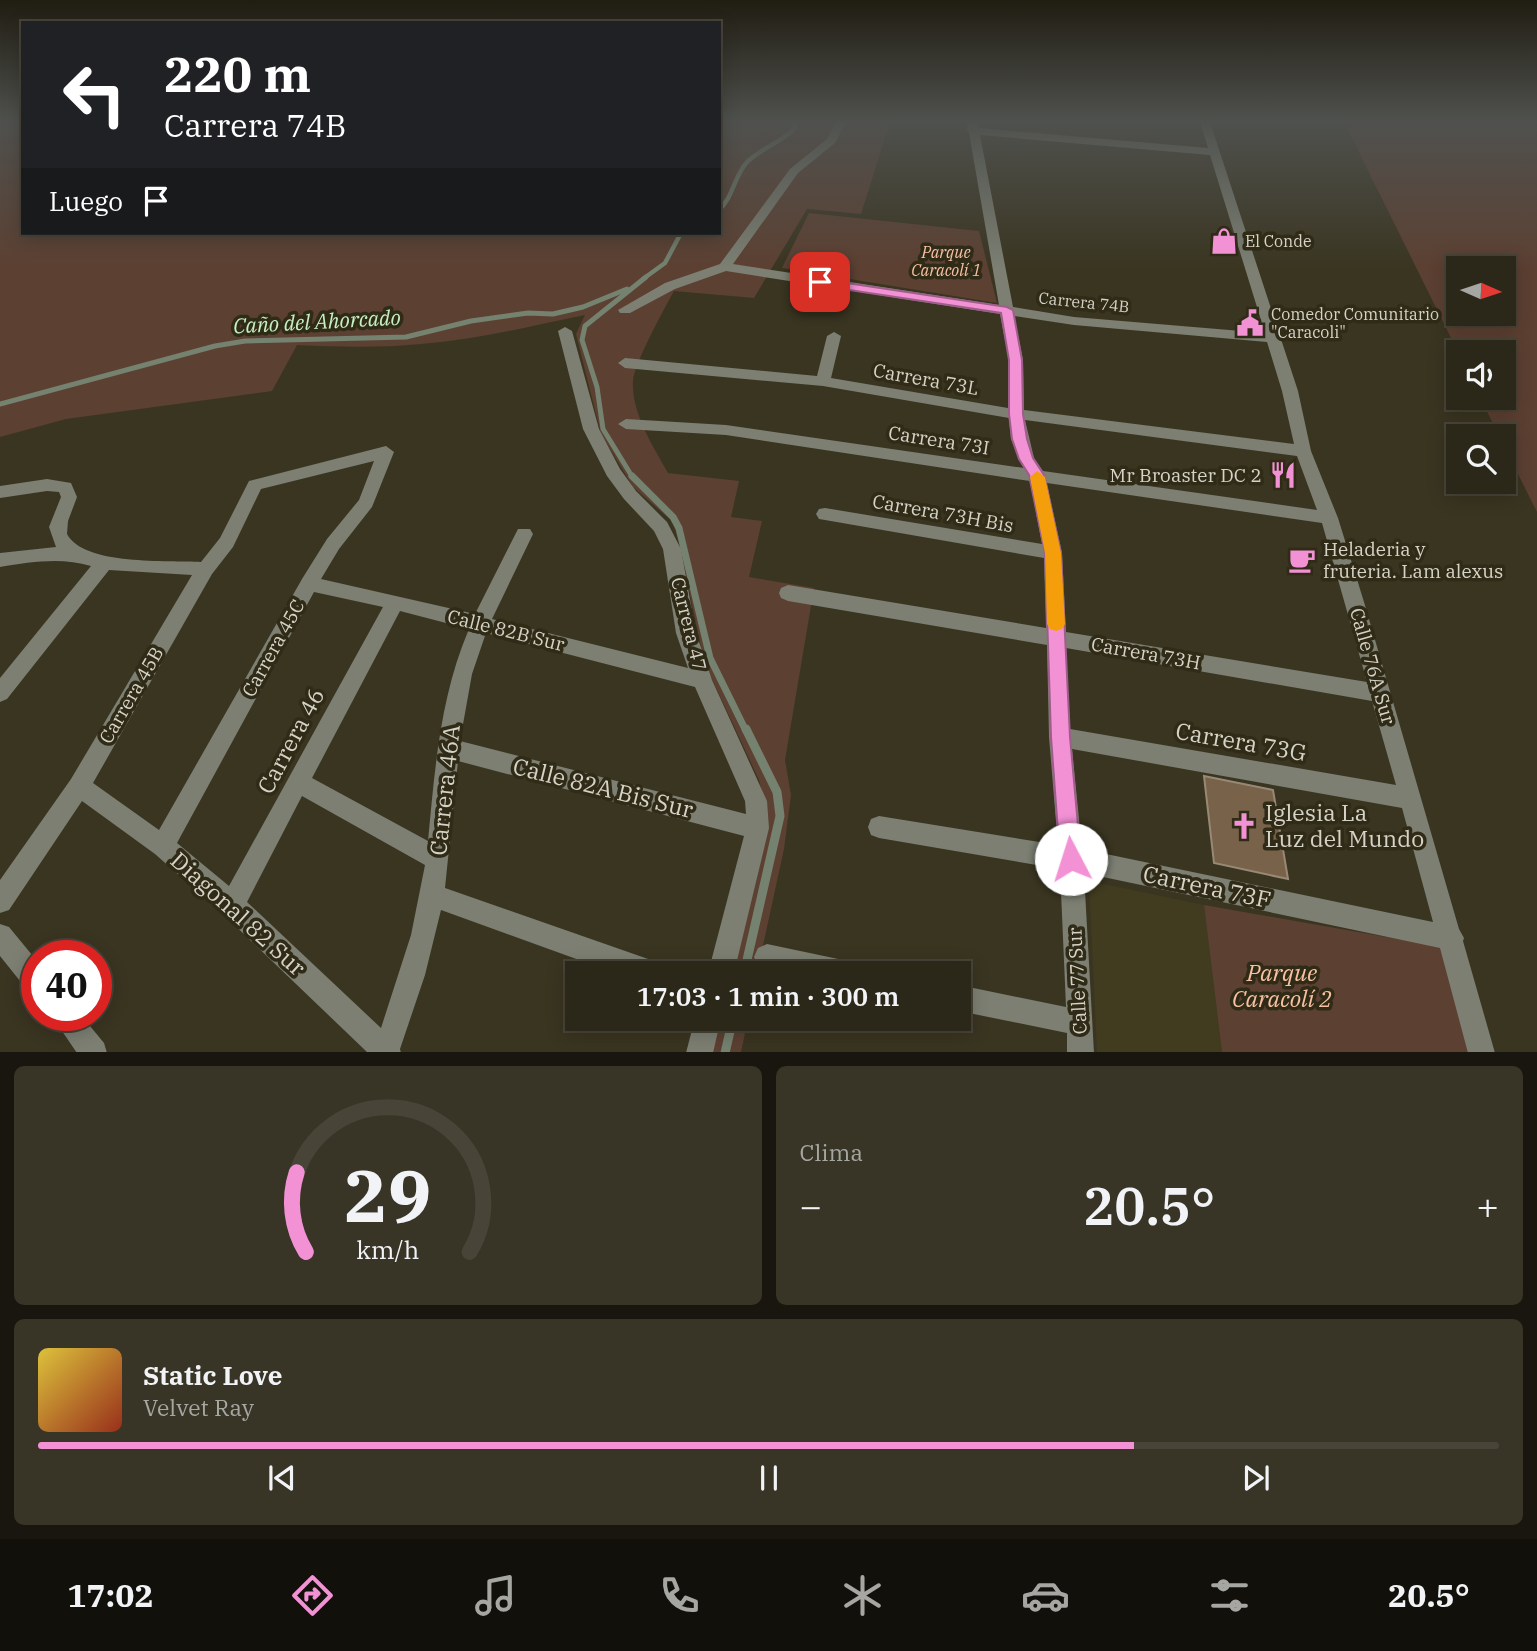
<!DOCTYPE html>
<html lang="es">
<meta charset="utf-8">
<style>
body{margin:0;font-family:"IBM Plex Serif",serif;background:#383426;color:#f1f3f6;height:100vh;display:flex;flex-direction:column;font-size:26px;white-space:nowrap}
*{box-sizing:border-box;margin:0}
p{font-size:23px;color:#a6a6a2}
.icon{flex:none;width:38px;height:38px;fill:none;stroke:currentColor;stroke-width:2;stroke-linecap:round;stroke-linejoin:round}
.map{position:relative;height:1052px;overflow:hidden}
.panel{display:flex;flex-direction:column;gap:14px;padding:14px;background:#18160e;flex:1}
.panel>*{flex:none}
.banner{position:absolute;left:21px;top:21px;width:700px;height:214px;border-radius:0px;box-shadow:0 4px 18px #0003,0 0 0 2px #484438;background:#202124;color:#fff;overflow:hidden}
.needle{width:46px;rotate:93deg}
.controls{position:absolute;left:1446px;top:256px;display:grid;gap:14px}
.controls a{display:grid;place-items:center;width:70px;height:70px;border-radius:0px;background:#2c2819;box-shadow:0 4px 18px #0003,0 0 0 2px #484438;font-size:35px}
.speed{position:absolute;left:21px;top:940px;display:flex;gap:14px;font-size:35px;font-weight:700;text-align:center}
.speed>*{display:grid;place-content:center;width:91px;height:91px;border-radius:50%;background:#2c2819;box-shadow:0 4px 18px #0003,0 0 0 2px #484438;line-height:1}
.speed .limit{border:10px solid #d22;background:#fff;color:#111}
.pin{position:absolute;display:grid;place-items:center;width:60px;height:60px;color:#fff;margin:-30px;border-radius:14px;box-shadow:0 4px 10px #0006}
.me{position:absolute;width:77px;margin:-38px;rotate:355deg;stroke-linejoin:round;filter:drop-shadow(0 0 5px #0008)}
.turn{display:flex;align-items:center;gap:24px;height:147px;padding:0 28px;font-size:32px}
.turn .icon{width:91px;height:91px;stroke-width:2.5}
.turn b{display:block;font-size:49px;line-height:60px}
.then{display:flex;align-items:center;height:66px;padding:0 28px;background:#0003;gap:14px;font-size:26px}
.big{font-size:52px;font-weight:600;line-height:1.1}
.panel .widget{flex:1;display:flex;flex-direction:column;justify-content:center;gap:10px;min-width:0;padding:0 24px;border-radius:10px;background:#383426}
.panel .dial{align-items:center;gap:0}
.dial svg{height:182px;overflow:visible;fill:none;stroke:#484438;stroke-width:7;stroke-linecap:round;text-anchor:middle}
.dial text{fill:#f1f3f6;stroke:none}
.song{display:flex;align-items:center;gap:21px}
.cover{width:84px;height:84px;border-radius:10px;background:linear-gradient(135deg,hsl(50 70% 55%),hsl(10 70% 35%))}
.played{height:7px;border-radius:4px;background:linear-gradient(90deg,#f391d5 75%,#484438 75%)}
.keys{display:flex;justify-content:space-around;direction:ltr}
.heat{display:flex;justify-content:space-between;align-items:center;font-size:38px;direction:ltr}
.panel .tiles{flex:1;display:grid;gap:14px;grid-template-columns:1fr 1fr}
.widget:last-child{grid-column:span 2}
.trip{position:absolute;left:565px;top:961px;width:406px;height:70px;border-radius:0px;background:#2c2819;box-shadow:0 4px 18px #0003,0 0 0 2px #484438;font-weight:600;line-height:70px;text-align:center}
.menu{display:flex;height:112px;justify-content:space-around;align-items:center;background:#12100a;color:#a6a6a2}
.menu .icon{width:49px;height:49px}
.menu .on{color:#f391d5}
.menu b{font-size:32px;color:#f1f3f6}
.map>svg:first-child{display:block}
</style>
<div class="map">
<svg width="1537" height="1053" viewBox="0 0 1537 1053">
<rect width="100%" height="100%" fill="#3a3521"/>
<polygon fill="#413b20" points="1089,881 1204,905 1222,1052 1097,1052"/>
<g fill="#5c4032" fill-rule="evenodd">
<path d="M0,122h23v111h696v-111h171l-29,92 -54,-5 -53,89 -80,-7c-9,16 -40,73 -41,90 -2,31 20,65 35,92l71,8 -8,36 31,4 -13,56 65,11 -29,172 6,35 -7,54 -27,124h-27l35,-169 -6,-24 -55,-118 -25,-120 -7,-21 -39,-34 -32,-53 -25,-100 9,-19c-54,11 -109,25 -164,29 -42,4 -83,3 -124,1l-25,46 -206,28 -66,18z"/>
<path d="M1344,122h193v390l-34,-68v-8h-4l-19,-39h23v-45h-45zM1458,268h45v45h-45z"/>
<polygon points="809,213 979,231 997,303 782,268"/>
<polygon points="1204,905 1443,947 1470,1052 1222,1052"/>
<polygon points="719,1019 748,1019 741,1052 710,1053"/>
</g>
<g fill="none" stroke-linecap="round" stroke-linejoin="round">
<g stroke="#74826f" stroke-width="4.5">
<path d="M719,210c15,-14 15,-35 29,-49 14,-13 34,-19 47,-33v-6"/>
<polyline points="643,279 665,263 681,233"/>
</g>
<g stroke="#74826f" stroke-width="5">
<polyline points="0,404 215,346 245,341 406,337 471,321 528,313 553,314 583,307 627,289"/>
<polyline points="633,478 603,429 597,387 582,340 585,326 646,277"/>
</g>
<polyline stroke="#74826f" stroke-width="7" points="632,476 673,517 679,528 710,658 746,731"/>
<g stroke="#74826f" stroke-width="9">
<polyline points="744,973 780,816 777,792 746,729"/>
<polyline points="725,1053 733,1018"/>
</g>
</g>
<polygon fill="#78634a" stroke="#988976" stroke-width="2" points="1204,776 1273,790 1288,879 1214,863"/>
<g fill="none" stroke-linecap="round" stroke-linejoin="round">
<g fill="#7c7f72" fill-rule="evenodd">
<path d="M836,122h10l-11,21 -37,30 -65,91 266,41 -30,-172 -2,-2 1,-9h10l1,6 229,20 -8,-26h10l88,269 13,60 27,67 26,84 95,327 5,9 -1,3 32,112h-27l-28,-105 -356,-75 10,180h-27v-20l-108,-22v-26l107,22 -6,-138 -181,-31 -8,-3 -3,-8 3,-8 8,-3 179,29 -9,-108 -2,-92 -259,-44 -7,-3 -2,-5 2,-5 7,-3 258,43 -2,-70 -219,-38 -6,-1 -3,-5 3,-5 6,-1 217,36 -12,-63 -304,-46 -100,-6 -8,-5 8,-5 100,6 298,43 -13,-29 -2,-21 -186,-32 -198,-18 -7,-5 7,-5 192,18 10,-40 7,-4 7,4 -10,42 177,30 1,-48 -9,-46 -274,-43 -51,18 -45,24h-10l-2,-3 47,-27 55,-19 70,-95 37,-30zM980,135l230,20 55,178 -191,-16 -61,-10zM1014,316l60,9 193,17 15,49 12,53 -270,-34 -1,-50zM1025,420l272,36 20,54 -274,-39 -9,-13zM1047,483l275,40 45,159 -301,-50 -4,-79zM1066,648l306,53 24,84 -326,-56zM1072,749l330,59 31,114 -351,-73z"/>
<path d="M565,327l7,4 27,98 21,40 16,22 31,31 14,27 15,84 16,47 55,121 2,27 -35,145h-26l36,-137 -286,-75 -13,127 206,72 9,4 4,9h-49l-174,-63 -16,65 -25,74 1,4h-33l-145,-139 -68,-60 -73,-53 -73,109 -9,3v-33l71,-101 121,-204 -83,-5 -102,129 -7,3v-24l91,-112c-30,-9 -60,-4 -91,1v-14l56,-6 -7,-20 12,-30 -2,-5 -12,-1 -47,7v-12l47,-7 24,4 6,14 -9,24 -1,13c17,32 101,26 134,28l19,-24 29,-57 137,-35 8,6 -22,55 -33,42 -18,30 154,35 43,-85h12l3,5 -41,85 196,49 -12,-35 -13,-84 -9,-18 -30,-32 -17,-23 -24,-47 -25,-98zM374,461l-15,39 -32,39 -25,40 -143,251 -66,-47 119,-209 21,-27 28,-58zM314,592l69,15 -154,279 -52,-43zM400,611l69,18c-29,68 -34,139 -41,212l-116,-63zM486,633l209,54 50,114 1,13 -286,-73 12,-67zM302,796l123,69 -14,70 -30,93 -134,-126z"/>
<polygon points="0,924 9,927 37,961 37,995 28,991 0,956"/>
<path d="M767,944l76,16 9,4 4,9c-32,0 -68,5 -98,-7l-4,-9 4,-9z"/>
<polygon points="51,1015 81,1015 104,1043 107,1053 77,1053"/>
<polygon points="695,1018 721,1018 713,1053 686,1053"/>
</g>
</g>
<linearGradient id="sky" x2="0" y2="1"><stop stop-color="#201d12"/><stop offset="0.45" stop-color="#4f514e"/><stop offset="1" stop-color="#4f514e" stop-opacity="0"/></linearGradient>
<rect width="1537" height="269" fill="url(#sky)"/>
<polygon fill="#f391d5" stroke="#9e5e8a" stroke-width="2" points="820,279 1007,307 1013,310 1022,360 1023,414 1027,439 1033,458 1044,475 1061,553 1070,737 1081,859 1078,867 1071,870 1063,867 1060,859 1051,737 1045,553 1029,475 1019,459 1012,439 1009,414 1009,360 1001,313 816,285 816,280"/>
<polygon fill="#f59e0b" points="1037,471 1045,477 1061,553 1065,624 1062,629 1056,631 1050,629 1047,624 1045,553 1030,477"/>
<defs>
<symbol id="shop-bare" viewBox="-9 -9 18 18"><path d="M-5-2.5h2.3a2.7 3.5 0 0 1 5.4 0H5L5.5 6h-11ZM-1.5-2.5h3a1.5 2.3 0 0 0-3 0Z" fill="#f391d5" stroke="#302b17" stroke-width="2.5" paint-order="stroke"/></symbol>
<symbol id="civic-bare" viewBox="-9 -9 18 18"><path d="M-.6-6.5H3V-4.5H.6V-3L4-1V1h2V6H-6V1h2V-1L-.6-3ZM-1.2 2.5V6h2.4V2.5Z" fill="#f391d5" stroke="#302b17" stroke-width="2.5" paint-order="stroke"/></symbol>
<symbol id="restaurant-bare" viewBox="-9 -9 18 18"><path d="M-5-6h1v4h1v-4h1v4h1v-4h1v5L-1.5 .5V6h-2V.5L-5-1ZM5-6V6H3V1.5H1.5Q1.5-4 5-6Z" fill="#f391d5" stroke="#302b17" stroke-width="2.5" paint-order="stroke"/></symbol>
<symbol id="cafe-bare" viewBox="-9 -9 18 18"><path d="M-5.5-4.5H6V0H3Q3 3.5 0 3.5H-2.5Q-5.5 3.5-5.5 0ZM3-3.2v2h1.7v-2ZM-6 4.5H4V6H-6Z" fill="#f391d5" stroke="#302b17" stroke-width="2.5" paint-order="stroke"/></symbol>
<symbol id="church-bare" viewBox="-9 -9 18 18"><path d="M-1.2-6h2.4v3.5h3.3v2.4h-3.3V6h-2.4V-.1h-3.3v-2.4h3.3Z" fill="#f391d5" stroke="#302b17" stroke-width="2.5" paint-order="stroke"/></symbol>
</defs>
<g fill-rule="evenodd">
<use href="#shop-bare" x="1205" y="222" width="38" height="38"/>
<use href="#civic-bare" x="1231" y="304" width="38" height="38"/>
<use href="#restaurant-bare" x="1264" y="456" width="38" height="38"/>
<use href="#cafe-bare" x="1283" y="541" width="38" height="38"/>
<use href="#church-bare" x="1225" y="807" width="38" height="38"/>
</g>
<g text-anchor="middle" stroke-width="7" stroke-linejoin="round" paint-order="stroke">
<g font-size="16" fill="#d5d2c7" stroke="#302b17" text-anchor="start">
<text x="1245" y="247">El Conde</text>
<text x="1271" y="320">Comedor Comunitario<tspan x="1271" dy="18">"Caracoli"</tspan></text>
</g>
<g font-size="16" font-style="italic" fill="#f8c1a3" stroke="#302b17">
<text x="946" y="258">Parque<tspan x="946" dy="18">Caracolí 1</tspan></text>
</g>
<g font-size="16" fill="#d5d2c7" stroke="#302b17">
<text transform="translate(1084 302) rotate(6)" y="6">Carrera 74B</text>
</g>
<g font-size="19" fill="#d5d2c7" stroke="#302b17">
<text transform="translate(926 379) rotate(10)" y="7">Carrera 73L</text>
<text transform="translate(939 440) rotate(9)" y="7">Carrera 73I</text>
<text transform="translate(943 513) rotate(10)" y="7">Carrera 73H Bis</text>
<text transform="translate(689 624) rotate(76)" y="7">Carrera 47</text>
<text transform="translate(506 630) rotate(14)" y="7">Calle 82B Sur</text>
<text transform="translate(273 648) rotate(-61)" y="7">Carrera 45C</text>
<text transform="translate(1146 653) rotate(10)" y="7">Carrera 73H</text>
<text transform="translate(1373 666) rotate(74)" y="7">Calle 76A Sur</text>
<text transform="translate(131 695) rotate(-60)" y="7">Carrera 45B</text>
<text transform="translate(1077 981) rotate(-93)" y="7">Calle 77 Sur</text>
</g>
<g font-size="19" fill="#d5d2c7" stroke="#302b17" text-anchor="end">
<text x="1262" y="482">Mr Broaster DC 2</text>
<text x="1323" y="556" text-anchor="start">Heladeria y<tspan x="1323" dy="22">fruteria. Lam alexus</tspan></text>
</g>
<g font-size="21" font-style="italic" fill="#c7f0c2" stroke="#302b17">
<text transform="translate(317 322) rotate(-3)" y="7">Caño del Ahorcado</text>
</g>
<g font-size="23" fill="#d5d2c7" stroke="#302b17">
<text transform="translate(291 741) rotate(-62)" y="8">Carrera 46</text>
<text transform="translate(1241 742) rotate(10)" y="8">Carrera 73G</text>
<text transform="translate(603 788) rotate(14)" y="8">Calle 82A Bis Sur</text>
<text transform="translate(445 790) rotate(-84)" y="8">Carrera 46A</text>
<text transform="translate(1207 887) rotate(12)" y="8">Carrera 73F</text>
<text transform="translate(238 914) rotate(42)" y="8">Diagonal 82 Sur</text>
</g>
<g font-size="23" fill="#d5d2c7" stroke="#302b17" text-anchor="start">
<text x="1265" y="821">Iglesia La<tspan x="1265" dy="26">Luz del Mundo</tspan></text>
</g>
<g font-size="23" font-style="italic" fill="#f8c1a3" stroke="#302b17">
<text x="1282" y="981">Parque<tspan x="1282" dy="26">Caracolí 2</tspan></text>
</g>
</g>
</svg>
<div class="controls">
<a><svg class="needle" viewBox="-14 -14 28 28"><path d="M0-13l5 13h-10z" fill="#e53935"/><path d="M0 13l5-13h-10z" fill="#a6a6a2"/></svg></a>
<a><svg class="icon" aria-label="sound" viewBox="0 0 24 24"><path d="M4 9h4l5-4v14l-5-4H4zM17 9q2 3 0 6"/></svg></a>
<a><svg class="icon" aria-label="search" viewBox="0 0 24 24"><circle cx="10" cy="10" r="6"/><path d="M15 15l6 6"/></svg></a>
</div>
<div class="speed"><div class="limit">40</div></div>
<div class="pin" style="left:820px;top:282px;background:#d93025"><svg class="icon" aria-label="arrive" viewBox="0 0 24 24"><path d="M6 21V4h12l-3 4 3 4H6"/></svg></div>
<svg class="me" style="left:1071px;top:859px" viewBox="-20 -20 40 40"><circle r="19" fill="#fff"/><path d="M0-13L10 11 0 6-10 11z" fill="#f391d5"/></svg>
<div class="trip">17:03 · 1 min · 300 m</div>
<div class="banner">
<div class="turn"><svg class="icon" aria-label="left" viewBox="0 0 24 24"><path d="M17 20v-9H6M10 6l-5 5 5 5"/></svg><div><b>220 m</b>Carrera 74B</div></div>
<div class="then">Luego<svg class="icon" aria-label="arrive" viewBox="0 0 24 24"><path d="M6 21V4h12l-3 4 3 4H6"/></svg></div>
</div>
</div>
<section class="panel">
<div class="tiles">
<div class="widget dial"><svg viewBox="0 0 100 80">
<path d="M14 69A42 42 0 1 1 86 69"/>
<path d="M14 69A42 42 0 0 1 10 34" stroke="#f391d5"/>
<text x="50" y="56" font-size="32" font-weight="700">29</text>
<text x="50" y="72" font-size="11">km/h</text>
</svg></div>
<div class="widget"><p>Clima</p>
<div class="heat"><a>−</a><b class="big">20.5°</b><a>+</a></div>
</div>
<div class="widget">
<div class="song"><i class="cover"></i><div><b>Static Love</b><p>Velvet Ray</p></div></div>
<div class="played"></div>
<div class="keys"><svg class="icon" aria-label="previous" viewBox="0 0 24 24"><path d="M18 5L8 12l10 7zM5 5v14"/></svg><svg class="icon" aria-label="pause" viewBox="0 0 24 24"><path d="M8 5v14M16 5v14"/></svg><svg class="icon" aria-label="next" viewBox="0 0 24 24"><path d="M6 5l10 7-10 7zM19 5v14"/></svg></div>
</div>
</div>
</section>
<nav class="menu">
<b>17:02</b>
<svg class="icon on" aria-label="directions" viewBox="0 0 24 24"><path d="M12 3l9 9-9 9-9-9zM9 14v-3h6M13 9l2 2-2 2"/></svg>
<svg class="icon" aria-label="music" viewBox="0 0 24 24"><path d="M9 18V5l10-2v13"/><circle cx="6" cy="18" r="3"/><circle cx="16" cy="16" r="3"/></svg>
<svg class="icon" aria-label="phone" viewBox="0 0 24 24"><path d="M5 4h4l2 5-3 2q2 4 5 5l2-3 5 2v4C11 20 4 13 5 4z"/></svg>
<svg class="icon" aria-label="climate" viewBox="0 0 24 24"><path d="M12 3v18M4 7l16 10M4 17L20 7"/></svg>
<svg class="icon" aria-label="car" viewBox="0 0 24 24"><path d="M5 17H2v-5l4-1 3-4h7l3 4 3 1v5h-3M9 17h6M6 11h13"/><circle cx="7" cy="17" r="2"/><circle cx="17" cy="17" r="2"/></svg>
<svg class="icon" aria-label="filters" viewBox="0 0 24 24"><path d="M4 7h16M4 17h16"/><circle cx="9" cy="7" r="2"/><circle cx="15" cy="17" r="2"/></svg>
<b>20.5°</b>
</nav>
